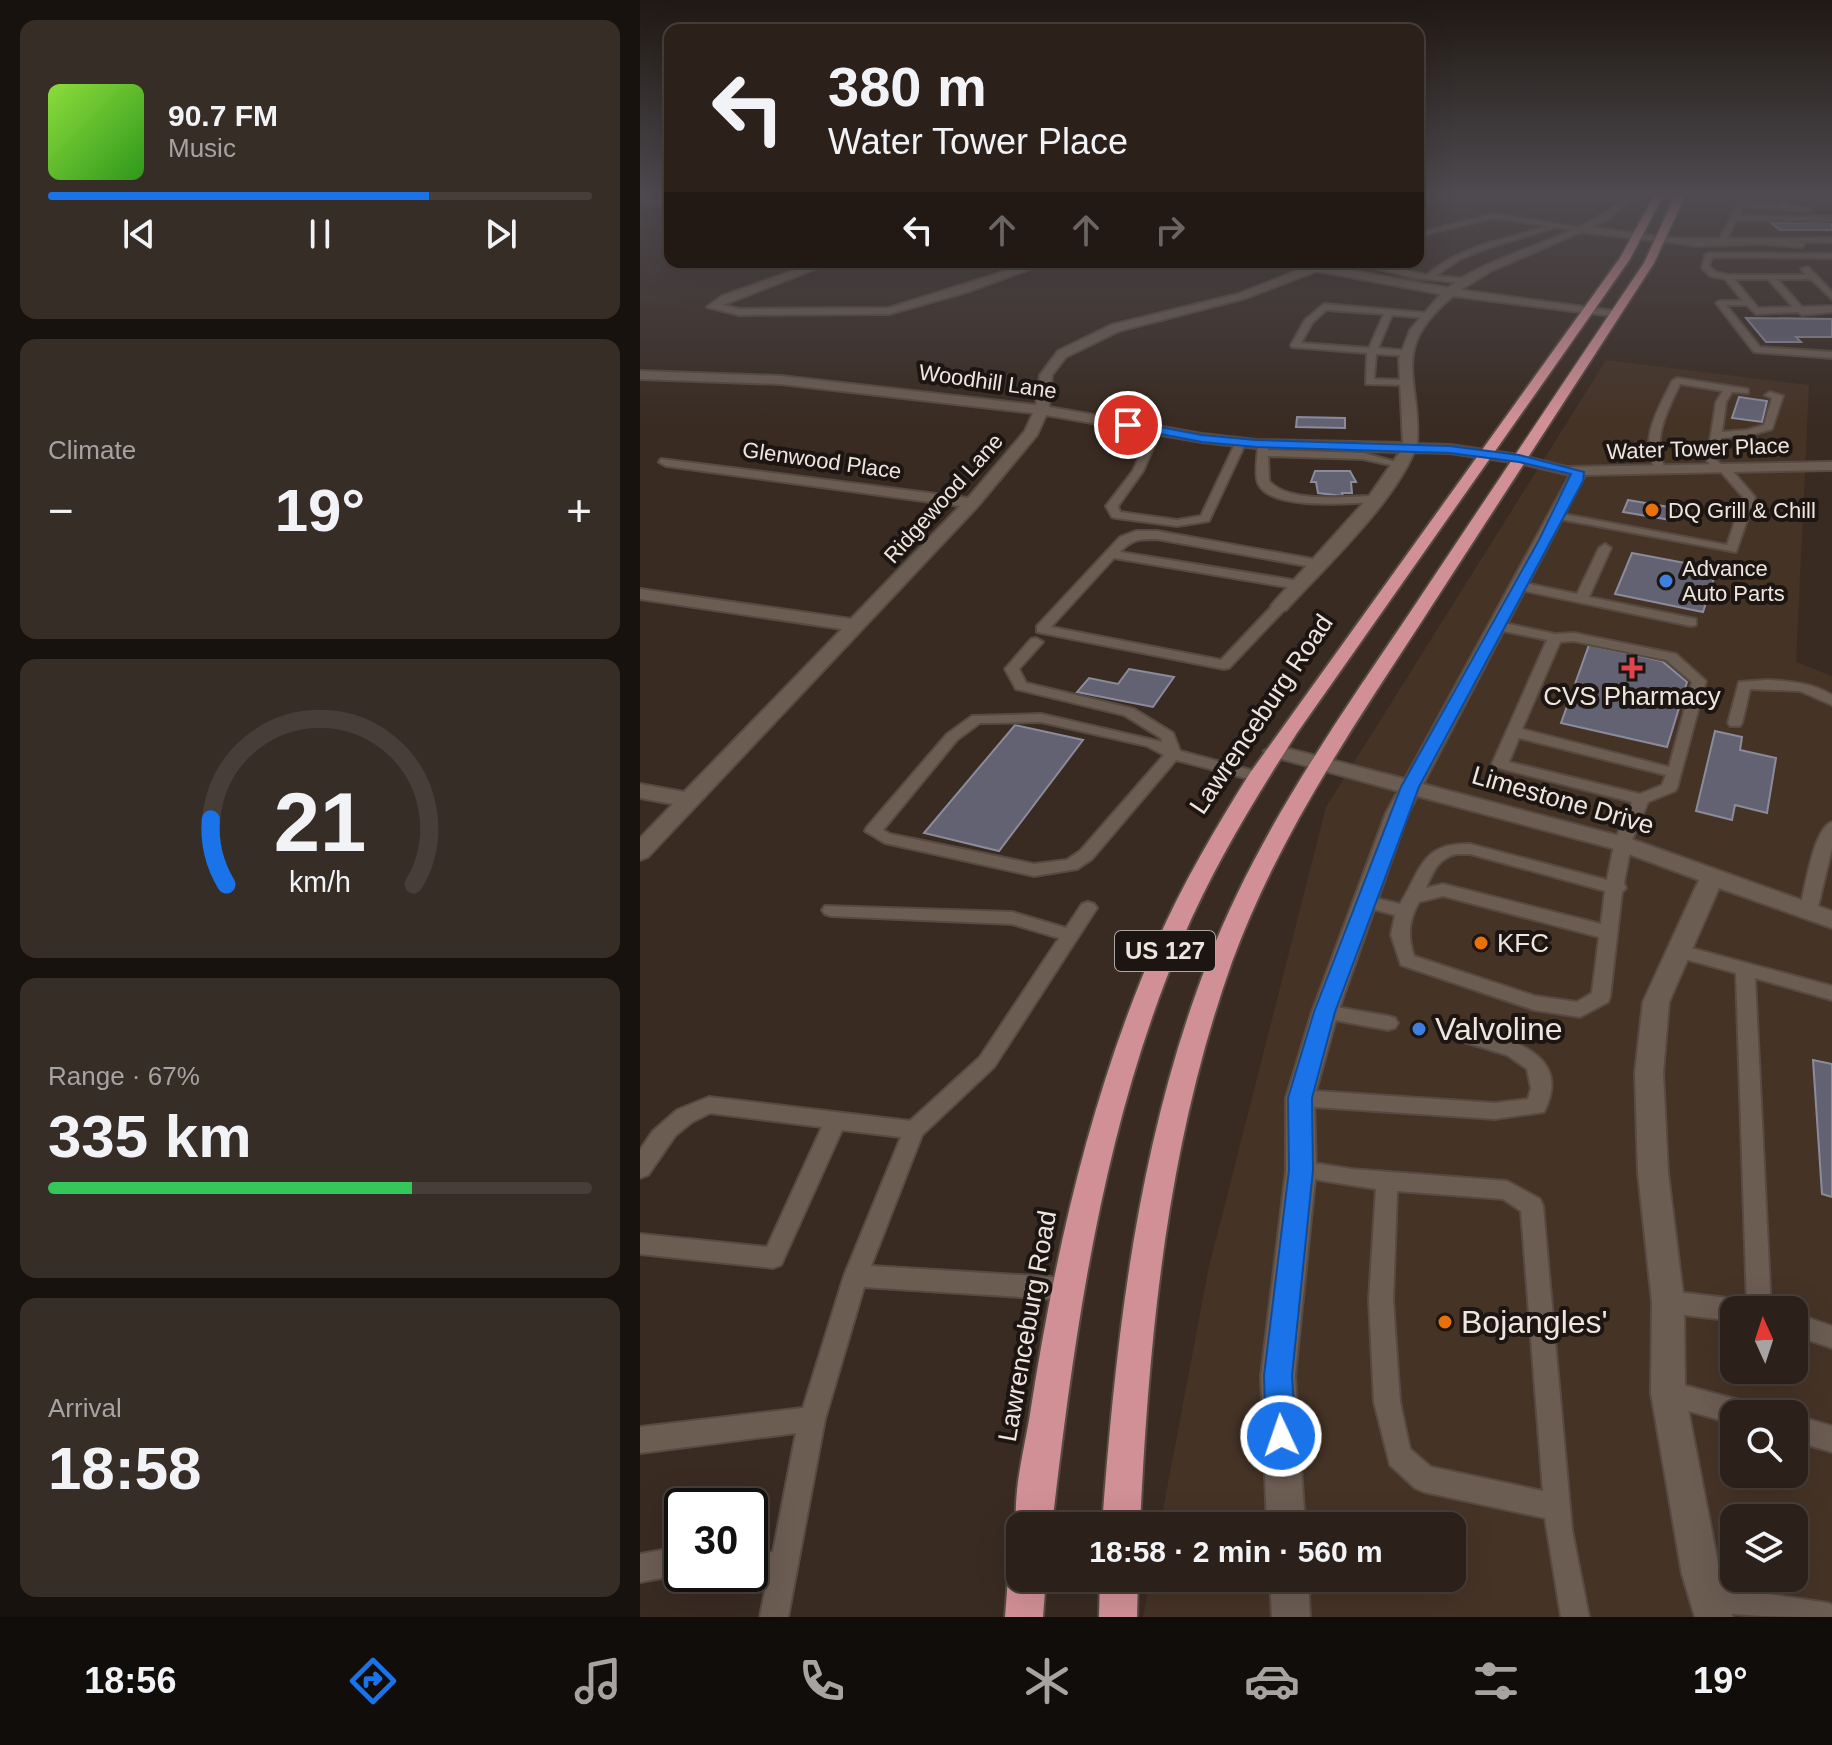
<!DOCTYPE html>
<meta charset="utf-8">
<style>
body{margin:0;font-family:Helvetica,sans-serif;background:#372d27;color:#f1f3f6;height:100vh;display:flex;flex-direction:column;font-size:30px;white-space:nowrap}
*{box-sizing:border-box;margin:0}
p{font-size:26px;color:#a6a3a2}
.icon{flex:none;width:44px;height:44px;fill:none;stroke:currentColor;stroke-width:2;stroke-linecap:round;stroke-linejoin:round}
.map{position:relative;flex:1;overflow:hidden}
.drawer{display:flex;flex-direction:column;gap:20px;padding:20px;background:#18120e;width:640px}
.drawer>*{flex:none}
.guide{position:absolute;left:24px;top:24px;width:760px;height:244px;border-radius:16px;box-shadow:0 8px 32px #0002,0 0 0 2px #473e39;background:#2b201a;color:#f1f3f6;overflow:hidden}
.needle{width:52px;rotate:357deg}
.controls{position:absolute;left:1080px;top:1296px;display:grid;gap:16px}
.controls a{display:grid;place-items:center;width:88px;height:88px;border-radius:16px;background:#2b201a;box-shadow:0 8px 32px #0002,0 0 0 2px #473e39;font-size:40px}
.speed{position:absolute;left:24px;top:1488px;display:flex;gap:16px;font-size:40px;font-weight:700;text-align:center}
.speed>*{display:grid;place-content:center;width:104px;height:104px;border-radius:50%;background:#2b201a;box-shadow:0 8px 32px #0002,0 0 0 2px #473e39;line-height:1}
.speed .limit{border:4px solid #111;border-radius:12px;background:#fff;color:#111}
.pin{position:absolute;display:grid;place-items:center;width:68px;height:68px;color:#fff;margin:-34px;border:4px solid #fff;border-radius:50%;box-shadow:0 2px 8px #0007}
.me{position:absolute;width:88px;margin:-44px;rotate:357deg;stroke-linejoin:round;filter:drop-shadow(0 0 6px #0008)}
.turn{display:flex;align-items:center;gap:28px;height:168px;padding:0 32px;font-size:36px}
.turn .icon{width:104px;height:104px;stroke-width:2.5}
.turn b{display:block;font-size:56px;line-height:68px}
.lanes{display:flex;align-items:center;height:76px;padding:0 32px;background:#0003;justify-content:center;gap:40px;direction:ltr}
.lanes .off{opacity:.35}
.big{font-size:60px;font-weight:700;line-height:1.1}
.drawer .card{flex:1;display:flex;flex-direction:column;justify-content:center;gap:12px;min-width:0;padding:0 28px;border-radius:16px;background:#372d27}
.drawer .dial{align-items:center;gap:0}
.dial svg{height:208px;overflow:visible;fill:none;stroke:#473e39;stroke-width:7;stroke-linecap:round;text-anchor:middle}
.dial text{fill:#f1f3f6;stroke:none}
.song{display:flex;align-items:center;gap:24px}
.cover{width:96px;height:96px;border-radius:12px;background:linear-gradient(135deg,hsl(90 70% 55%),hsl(110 70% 35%))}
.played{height:8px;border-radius:4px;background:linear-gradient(90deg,#1a73e8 70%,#473e39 70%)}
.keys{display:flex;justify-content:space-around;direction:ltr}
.heat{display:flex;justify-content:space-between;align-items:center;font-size:44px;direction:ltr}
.charge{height:12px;border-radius:6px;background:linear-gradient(90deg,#34c759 67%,#473e39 0)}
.trip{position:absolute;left:366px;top:1512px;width:460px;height:80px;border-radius:16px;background:#2b201a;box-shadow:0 8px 32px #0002,0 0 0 2px #473e39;font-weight:700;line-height:80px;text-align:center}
.menu{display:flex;height:128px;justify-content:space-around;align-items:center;background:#110d0a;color:#a6a3a2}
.menu .icon{width:56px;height:56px}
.menu .on{color:#1a73e8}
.menu b{font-size:36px;color:#f1f3f6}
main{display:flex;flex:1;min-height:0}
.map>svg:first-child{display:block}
</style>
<main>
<section class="drawer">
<div class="card">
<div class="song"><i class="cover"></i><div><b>90.7 FM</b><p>Music</p></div></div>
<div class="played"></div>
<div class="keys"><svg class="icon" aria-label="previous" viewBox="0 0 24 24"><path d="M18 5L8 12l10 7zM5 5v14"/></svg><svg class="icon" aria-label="pause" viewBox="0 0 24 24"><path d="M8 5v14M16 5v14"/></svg><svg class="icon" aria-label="next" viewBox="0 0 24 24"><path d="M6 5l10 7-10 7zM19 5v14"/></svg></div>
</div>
<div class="card"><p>Climate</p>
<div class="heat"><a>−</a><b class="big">19°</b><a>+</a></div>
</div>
<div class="card dial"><svg viewBox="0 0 100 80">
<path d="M14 69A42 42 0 1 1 86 69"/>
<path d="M14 69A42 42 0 0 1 8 44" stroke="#1a73e8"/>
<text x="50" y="56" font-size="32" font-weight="700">21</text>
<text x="50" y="72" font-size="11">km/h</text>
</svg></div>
<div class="card"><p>Range · 67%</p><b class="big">335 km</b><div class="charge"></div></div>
<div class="card"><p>Arrival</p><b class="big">18:58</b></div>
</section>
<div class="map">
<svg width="1192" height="1617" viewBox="0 0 1192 1617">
<rect width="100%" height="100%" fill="#392b22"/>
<path fill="#453326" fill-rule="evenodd" d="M966,360l203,25 -13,277 36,14v941h-689l7,-39h302v-52h-292l48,-255 118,-464zM1094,1310h60v60h-60zM1094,1414h60v60h-60zM1094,1518h60v60h-60z"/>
<g fill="#626273" stroke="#8b8b9c" stroke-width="2">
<polygon points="1192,222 1192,230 1140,230 1131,223"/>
<polygon points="1106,318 1192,319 1192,337 1156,337 1161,342 1126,342"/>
<polygon points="1099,397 1127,401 1122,422 1092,418"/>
<polygon points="657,417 705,418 705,428 656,427"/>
<polygon points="675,471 710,471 716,482 711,482 712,493 702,493 703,496 678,493 676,482 671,482"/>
<polygon points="988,500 1041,509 1037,521 983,512"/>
<polygon points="992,553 1077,569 1063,612 975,594"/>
<polygon points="949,645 1022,661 1047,682 1027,747 921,723"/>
<polygon points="489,669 534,677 513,707 437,692 449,678 478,684"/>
<polygon points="375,725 443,740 359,851 284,833"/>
<polygon points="1075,731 1102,737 1100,750 1136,758 1127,813 1095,805 1092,820 1056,811"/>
<polygon points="1173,1060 1192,1064 1192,1197 1182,1194"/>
</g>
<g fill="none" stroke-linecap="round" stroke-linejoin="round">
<defs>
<g id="service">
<polygon points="30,196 30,200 7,202 4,200"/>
<polygon points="942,196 988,196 991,198 956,201"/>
<polygon points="1102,196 1108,196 1105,202 1141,206 1141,198 1134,196 1147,196 1148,206 1169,209 1166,211 1103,206 1099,216 1192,217 1192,221 1096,220 1087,239 1192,238 1192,242 1145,241 1165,243 1162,247 1124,244 1055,246 1017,240 1021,238 1080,239"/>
<path d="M854,214l92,15 -4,2 -26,-4 -65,20 -31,12 -25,17 35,3 -3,4 -53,-5 -58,-15 11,-1 60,13c35,-30 80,-36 123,-49l-56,-8 -60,14 -16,6v-5z"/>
<path d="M1069,253l123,1v4l-120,-1 -3,9 7,6 12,3h78l-5,-6 7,-2 24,25v7l-21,-20h-34l25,28 30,-1v6l-30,3 -4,-3 -42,2 -9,-9h-21l34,42 72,5v6l-78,-6 -38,-49 4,-2h23l-18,-22 -15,-3 -8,-8 3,-13zM1094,279h34l25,28 -35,1z"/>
<path d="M684,304l104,9 1,2 -4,3 -33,-3 -14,33 32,3v4l-3,1 -31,-2 -2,25 30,1 5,3 -2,2 -41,-1 1,-31 -75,-6 -1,-2 14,-25zM686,310l58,4 -15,34 -68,-5 11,-20z"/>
<path d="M1037,378l71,11v4l-16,-1 -6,10 -4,30 25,-2 17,-5 8,-27 -7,-3 5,-3 13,4 -11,33 -24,7 -27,2 -4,23 6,5 6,1 26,30 -19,55 -182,-34 -2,-2 6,-3 169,32 16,-48 -22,-25 -6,-1 -8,-10 9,-59 7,-11 -43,-7c-14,30 -29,55 -14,87l-1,2h-8c-19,-33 0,-61 15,-92z"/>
<polygon points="516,427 521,430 503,471 478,506 480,512 537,520 561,516 596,442 605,440 606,442 569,521 537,526 476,518 472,517 466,506 493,471 511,430"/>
<path d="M623,441l5,3v6l95,3 41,11 -5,3 -36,-8 -95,-3 1,25c20,23 76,15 105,15l6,3 -6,3c-24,1 -105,9 -116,-19 -4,-10 0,-28 0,-39z"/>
<path d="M496,531h21l161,29 6,4 -6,4 -161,-29c-17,0 -25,0 -37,13l179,29 6,4 -6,4 -185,-31 -63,69 170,33 54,-57h10v6l-56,59 -5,1 -187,-37v-6l83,-89z"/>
<polygon points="965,544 971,548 949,597 1056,619 1056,625 1051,626 876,589 874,586 880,582 937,594 959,548"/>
<path d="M859,622l56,12 19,-1 102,21 30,27 -29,107 -2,3 -27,11 -16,38 -8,43 2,5 -4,4 -12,105 -2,5 -28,15 -46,-7 -133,-45 -10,-30 4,-20 -34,-9 -3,-4 3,-4 6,-2 33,8c22,-35 21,-61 70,-60l137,36 8,-40 17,-38 -137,-35 -3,-3 55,-124 -53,-11v-6zM934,641l92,19 26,22 -23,85 -147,-38 38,-87zM879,738l147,37 -4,10 -22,9 -131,-32zM817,854h13l135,37 -4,33 -158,-40 -17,4c7,-16 12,-30 31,-34zM803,896l156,41 -7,56 -15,9 -42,-6 -121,-40c-7,-21 -5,-36 5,-54z"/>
<path d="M396,638l7,4 -24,27 7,14 108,26 39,24 7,18 82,22 3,3 -8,5 -81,-21 -84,99 -15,10 -43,7 -149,-33 -20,-12 2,-4 80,-93 25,-18 69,-2 121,28 -1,-4 -37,-23 -108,-26 -11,-20 26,-30zM401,722l106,24 17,9 -84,96 -13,9 -33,4 -144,-30 -7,-4 74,-90 23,-17z"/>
<path d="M1127,680c22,1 45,3 65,15v10l-32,-14 -50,-2 -8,34 -2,3h-10l-2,-3 11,-41z"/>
<path d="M1192,822v26l-15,63 -3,4h-12l-3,-4c6,-19 14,-83 33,-89z"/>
<polygon points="448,902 454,904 457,908 354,1067 282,1135 231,1266 428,1278 436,1281 440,1289 436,1297 428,1300 224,1287 185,1419 148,1617 120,1617 127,1581 110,1584 100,1580 98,1574 110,1574 110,1556 133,1552 156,1433 0,1453 0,1427 163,1408 204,1276 261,1137 202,1130 141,1265 133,1268 0,1254 0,1234 127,1247 182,1127 70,1113 52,1122 35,1136 8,1175 0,1178 0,1150 13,1131 37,1110 69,1097 270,1121 340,1057 419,938 372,924 191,916 185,914 182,910 185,906 372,912 426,928 442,904"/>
<polygon points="1040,945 1192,986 1192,1000 1115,978 1131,1310 1094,1310 1094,1321 1028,1313 1020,1310 1016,1302 1020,1294 1028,1291 1097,1299 1105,1302 1107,1306 1096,973 1034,956 1031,951 1034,946"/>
<polygon points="685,1005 748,1016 755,1018 758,1023 755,1028 748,1030 678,1017 675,1012 678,1007"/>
<path d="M831,1030c41,9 102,25 73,82l-49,7 -195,-13 -7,-2 -3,-6 3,-6 7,-2 195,13 33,-4 3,-11 -4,-19 -20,-14 -43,-13 -3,-5 3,-5z"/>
<path d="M661,1161l50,8 156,12 33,18 3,7 29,324 17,87h-28l-16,-99 -121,-26 -9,-4 -25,-23 -16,-63 -5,-102 7,-111 -83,-13 -3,-6 3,-6zM757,1191l106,8 18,12 22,280 -112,-24 -21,-18 -10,-47 -7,-102z"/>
<polygon points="1154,1313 1192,1326 1192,1348 1154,1335"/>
<polygon points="1028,1381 1103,1401 1112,1405 1116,1414 1094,1414 1094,1424 1028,1405 1019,1402 1016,1393 1019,1384"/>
<polygon points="1154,1415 1192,1426 1192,1452 1154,1441"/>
<polygon points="28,1549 42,1555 42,1574 96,1574 92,1584 58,1592 27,1577 0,1582 0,1554"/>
<path d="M1069,1585l119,18 4,2v12c-40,0 -96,0 -133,-8l-4,-10 4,-10z"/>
</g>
<g id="minor">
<polygon points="778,196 801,196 778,202"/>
<path d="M984,196h10l-25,23 -18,8 70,10 4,1v4l-84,-10 -90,39 -31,19 155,21 4,2v4l-166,-21c-66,55 -31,82 -36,148l33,1 69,10 47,12 266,-5v8l-247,5 -162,309 208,55 201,72v17l-113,-40 -50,114 -6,71 5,100 16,129 1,91 35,181 13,43h-38l-13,-43 -31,-181 1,-91 -14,-129 -3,-100 8,-71 56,-122 -84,-31 -198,-53 -9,17 -70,199 -24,86 2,72 -21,206 10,150h-38l-6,-150 25,-206v-72l26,-86 74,-199 12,-22 -131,-36 -3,-4 10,-6 131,34 165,-304 -51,-12 -69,-10 -36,-1c-22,53 -89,115 -128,158l-6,1 -9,-5 3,-4 93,-103 33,-47 -144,-4 -54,-6 -156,-27 -9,20 -59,71 -330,351 -8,3v-22l33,-34 -33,-6v-14l44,8 158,-163 -202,-30v-10l211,30 109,-113 -294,-40 -7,-4 2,-3 307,39 57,-67 8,-18 -252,-29 -141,-5v-8l141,5 255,29 4,-30 18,-24 53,-26 127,-31 66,-26 -5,-3 4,-3 145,26c47,-38 144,-52 176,-92zM677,271l124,23 -31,36 -11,29 4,84 -147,-3 -54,-6 -153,-27 3,-32 14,-18 53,-26 127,-33z"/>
<polygon points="178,262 193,262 83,305 99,309 249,308 394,262 409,262 327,292 249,314 99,315 67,307 82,296"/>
<polygon points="630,1578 668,1578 670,1617 632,1617"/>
</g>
<g id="trunk">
<path d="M1014,196h9l-33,63 -333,474c-43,67 -84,134 -115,207 -79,185 -107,387 -130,586h-32v13c-12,-29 5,-92 10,-125 25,-161 61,-322 127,-472 26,-59 59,-115 93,-169l370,-515z"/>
<path d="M1035,196h10l-31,67c-77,119 -155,239 -232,358 -71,109 -145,218 -190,341 -65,182 -83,373 -92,564h-38c14,-192 36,-385 106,-565 49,-126 126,-236 201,-347 78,-117 156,-234 235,-351z"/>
<polygon points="380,1562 380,1578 406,1578 403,1617 365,1617 368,1578 374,1565"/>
<polygon points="460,1578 498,1578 497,1617 459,1617"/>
</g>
</defs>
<use href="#service" stroke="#564a42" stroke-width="4"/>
<use href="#minor" stroke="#564a42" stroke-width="4"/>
<use href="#trunk" stroke="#564a42" stroke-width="4"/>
<use href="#service" fill="#6c5d53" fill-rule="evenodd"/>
<use href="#minor" fill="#6c5d53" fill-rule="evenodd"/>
<use href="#trunk" fill="#d19096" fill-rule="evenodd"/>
</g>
<linearGradient id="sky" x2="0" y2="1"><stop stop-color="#1f1813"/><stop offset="0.46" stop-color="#4e4a4f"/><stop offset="1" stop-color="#4e4a4f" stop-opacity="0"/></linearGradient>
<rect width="1192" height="422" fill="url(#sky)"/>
<polygon fill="#1a73e8" stroke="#114b97" stroke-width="2" points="488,421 562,435 616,440 810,446 879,455 944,472 943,481 779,787 695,1012 672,1098 673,1170 652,1376 656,1436 651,1446 641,1451 631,1446 626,1436 624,1376 649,1170 648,1098 674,1012 761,787 899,540 931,474 879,462 810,453 616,447 562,442 484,427 482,425"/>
<g fill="#e8710a" stroke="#1c1511" stroke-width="3">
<circle cx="1012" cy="510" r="8"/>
<circle cx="841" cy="943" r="8"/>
<circle cx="805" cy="1322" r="8"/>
</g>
<g fill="#3f7fe0" stroke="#1c1511" stroke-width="3">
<circle cx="1026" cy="581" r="8"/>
<circle cx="779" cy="1029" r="8"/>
</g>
<path fill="#e0444e" stroke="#1c1511" stroke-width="3" d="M988 656h8v8h8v8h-8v8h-8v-8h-8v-8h8z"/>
<g text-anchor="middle" stroke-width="8" stroke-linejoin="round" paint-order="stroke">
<g font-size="22" fill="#eee5df" stroke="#1c1511">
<text transform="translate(348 381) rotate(8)" y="8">Woodhill Lane</text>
<text transform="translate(1058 448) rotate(-2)" y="8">Water Tower Place</text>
<text transform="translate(182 460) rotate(8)" y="8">Glenwood Place</text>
<text transform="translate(303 498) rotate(-48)" y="8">Ridgewood Lane</text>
</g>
<g font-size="22" fill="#eee5df" stroke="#1c1511" text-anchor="start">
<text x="1028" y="518">DQ Grill &amp; Chill</text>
<text x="1042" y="576">Advance<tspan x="1042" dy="25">Auto Parts</tspan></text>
</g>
<rect fill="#1c1511" stroke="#afa7a1" stroke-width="2" x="475" y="931" width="100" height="40" rx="6"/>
<g font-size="24" font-weight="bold" fill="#eee5df">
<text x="525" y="959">US 127</text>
</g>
<g font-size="26" fill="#eee5df" stroke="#1c1511">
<text x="992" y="705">CVS Pharmacy</text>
<text x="857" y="952" text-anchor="start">KFC</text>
</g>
<g font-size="26" fill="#eee5df" stroke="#1c1511">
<text transform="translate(621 714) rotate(-56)" y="9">Lawrenceburg Road</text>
<text transform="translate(923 800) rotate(16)" y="9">Limestone Drive</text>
<text transform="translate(387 1326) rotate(-80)" y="9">Lawrenceburg Road</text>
</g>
<g font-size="32" fill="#eee5df" stroke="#1c1511" text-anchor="start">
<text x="795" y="1040">Valvoline</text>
<text x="821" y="1333">Bojangles'</text>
</g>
</g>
</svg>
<div class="controls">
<a><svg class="needle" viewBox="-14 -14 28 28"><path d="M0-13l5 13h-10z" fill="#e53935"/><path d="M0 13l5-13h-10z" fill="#a6a3a2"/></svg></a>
<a><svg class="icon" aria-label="search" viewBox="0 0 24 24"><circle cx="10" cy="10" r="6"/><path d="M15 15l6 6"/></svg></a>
<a><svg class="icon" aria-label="layers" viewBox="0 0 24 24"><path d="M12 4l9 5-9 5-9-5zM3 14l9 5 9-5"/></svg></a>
</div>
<div class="speed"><div class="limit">30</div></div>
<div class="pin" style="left:488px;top:425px;background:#d93025"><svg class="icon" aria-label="arrive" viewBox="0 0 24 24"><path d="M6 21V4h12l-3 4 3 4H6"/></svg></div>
<svg class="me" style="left:641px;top:1436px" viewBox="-20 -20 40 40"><circle r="17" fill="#1a73e8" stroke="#fff" stroke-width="3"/><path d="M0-11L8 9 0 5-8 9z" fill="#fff"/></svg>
<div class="trip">18:58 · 2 min · 560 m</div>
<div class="guide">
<div class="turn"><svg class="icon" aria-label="left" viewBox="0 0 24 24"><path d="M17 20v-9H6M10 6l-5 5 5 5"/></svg><div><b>380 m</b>Water Tower Place</div></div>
<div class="lanes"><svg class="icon" aria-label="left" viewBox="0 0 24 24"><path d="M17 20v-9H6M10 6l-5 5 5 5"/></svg><svg class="icon off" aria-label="ahead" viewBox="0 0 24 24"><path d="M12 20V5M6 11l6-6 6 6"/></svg><svg class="icon off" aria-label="ahead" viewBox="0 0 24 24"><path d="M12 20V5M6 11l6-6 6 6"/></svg><svg class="icon off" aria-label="right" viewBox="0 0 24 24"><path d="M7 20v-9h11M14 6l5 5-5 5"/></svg></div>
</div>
</div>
</main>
<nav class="menu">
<b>18:56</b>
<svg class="icon on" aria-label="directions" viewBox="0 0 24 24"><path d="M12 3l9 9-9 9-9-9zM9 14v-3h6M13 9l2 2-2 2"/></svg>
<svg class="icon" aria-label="music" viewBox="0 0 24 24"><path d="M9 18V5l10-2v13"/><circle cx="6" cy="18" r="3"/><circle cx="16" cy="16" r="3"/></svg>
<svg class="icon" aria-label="phone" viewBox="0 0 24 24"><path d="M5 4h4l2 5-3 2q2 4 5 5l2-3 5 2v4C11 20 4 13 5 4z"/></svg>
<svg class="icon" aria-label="climate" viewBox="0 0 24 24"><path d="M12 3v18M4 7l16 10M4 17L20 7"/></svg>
<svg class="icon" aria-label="car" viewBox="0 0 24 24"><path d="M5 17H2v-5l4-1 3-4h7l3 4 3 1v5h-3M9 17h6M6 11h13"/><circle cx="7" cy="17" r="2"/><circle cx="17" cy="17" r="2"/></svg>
<svg class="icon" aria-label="filters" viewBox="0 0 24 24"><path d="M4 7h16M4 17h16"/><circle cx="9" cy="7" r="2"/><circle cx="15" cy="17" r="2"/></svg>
<b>19°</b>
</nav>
